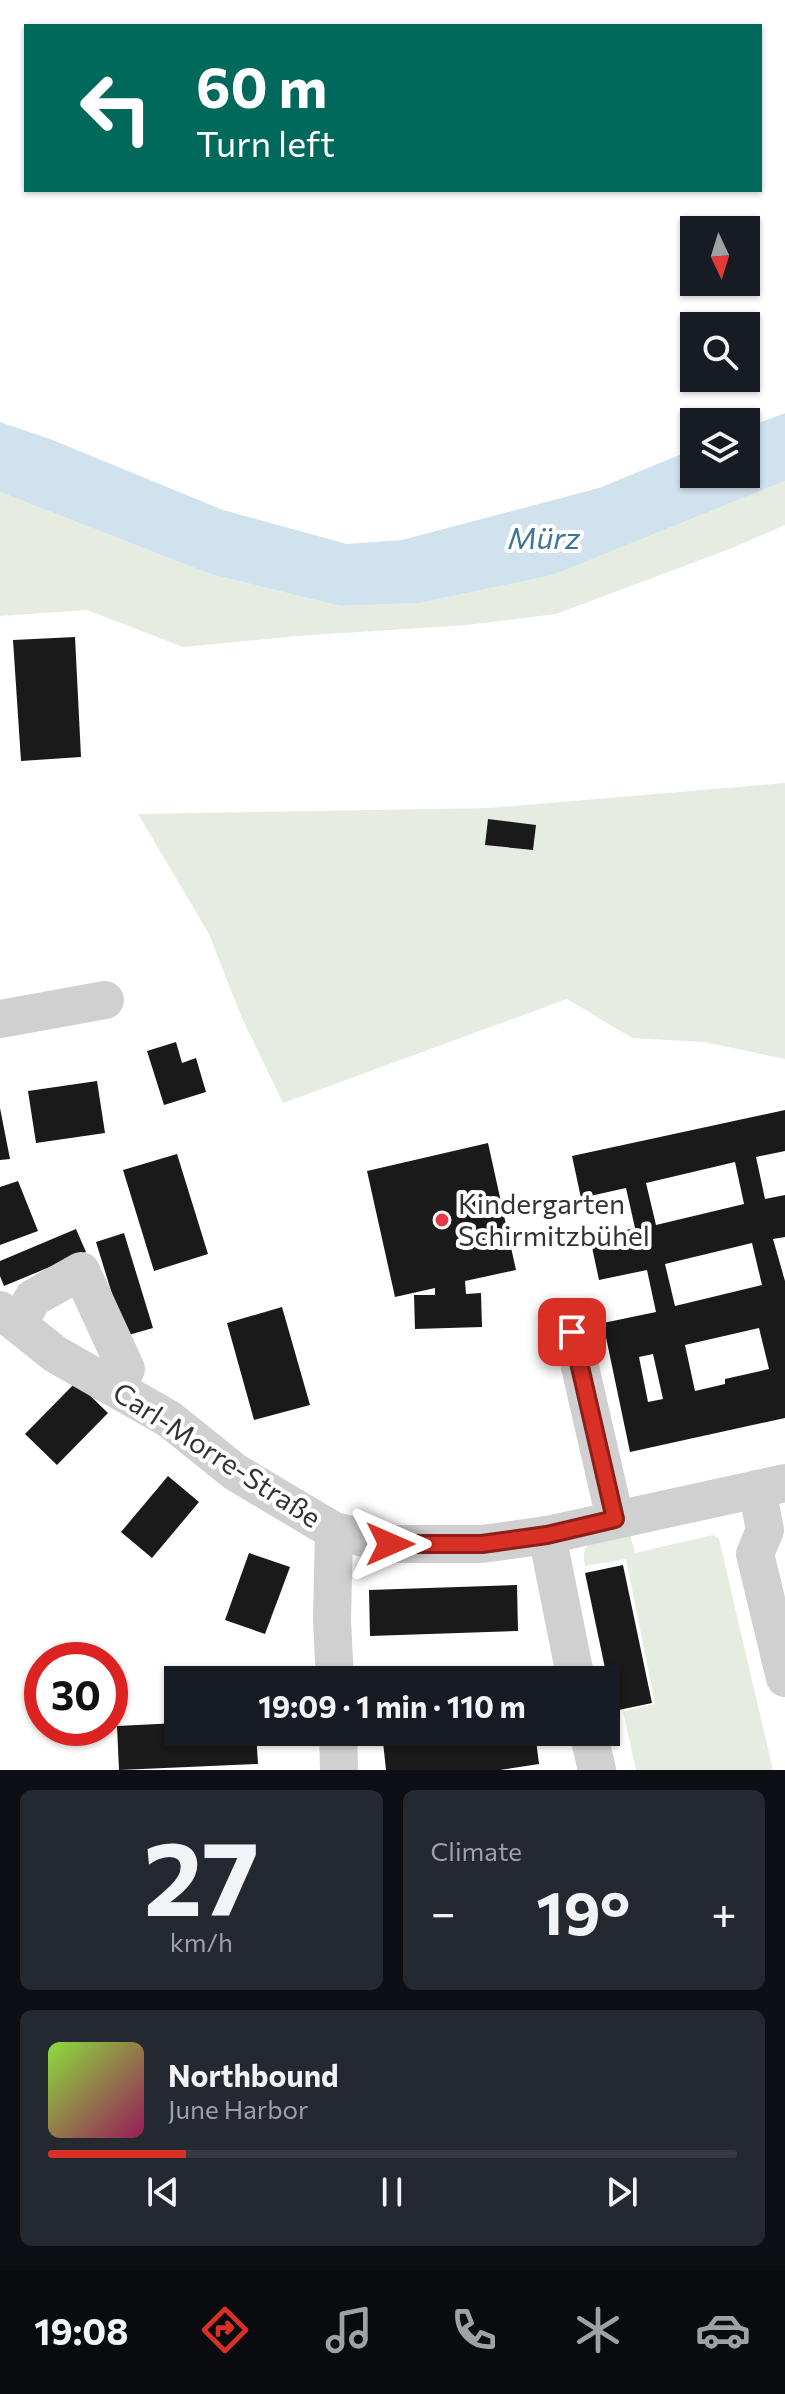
<!DOCTYPE html>
<meta charset="utf-8">
<style>
body{margin:0;font-family:Commissioner,sans-serif;background:#242831;color:#f1f3f6;height:100vh;display:flex;flex-direction:column;font-size:30px;white-space:nowrap}
*{box-sizing:border-box;margin:0}
p{font-size:26px;color:#9ea1a6}
.icon{flex:none;width:44px;height:44px;fill:none;stroke:currentColor;stroke-width:2;stroke-linecap:round;stroke-linejoin:round}
.map{position:relative;height:1770px;overflow:hidden}
.details{display:flex;flex-direction:column;gap:20px;padding:20px;background:#0d0f14;flex:1}
.details>*{flex:none}
.hud{position:absolute;left:24px;top:24px;width:738px;height:168px;border-radius:0px;box-shadow:0 2px 6px #0004;background:#00695c;color:#fff;overflow:hidden}
.needle{width:52px;rotate:176deg}
.controls{position:absolute;left:680px;top:216px;display:grid;gap:16px}
.controls a{display:grid;place-items:center;width:80px;height:80px;border-radius:0px;background:#171b24;box-shadow:0 2px 6px #0004;font-size:40px}
.speed{position:absolute;left:24px;top:1642px;display:flex;gap:16px;font-size:40px;font-weight:700;text-align:center}
.speed>*{display:grid;place-content:center;width:104px;height:104px;border-radius:50%;background:#171b24;box-shadow:0 2px 6px #0004;line-height:1}
.speed .limit{border:12px solid #d22;background:#fff;color:#111}
.pin{position:absolute;display:grid;place-items:center;width:68px;height:68px;color:#fff;margin:-34px;border-radius:16px;box-shadow:0 4px 12px #0006}
.me{position:absolute;width:88px;margin:-44px;rotate:90deg;stroke-linejoin:round;filter:drop-shadow(0 0 6px #0008)}
.turn{display:flex;align-items:center;gap:28px;height:168px;padding:0 40px;font-size:36px}
.turn .icon{width:104px;height:104px;stroke-width:2.5}
.turn b{display:block;font-size:56px;line-height:68px}
.big{font-size:60px;font-weight:700;line-height:1.1}
.details .tile{flex:1;display:flex;flex-direction:column;justify-content:center;gap:12px;min-width:0;padding:0 28px;border-radius:12px;background:#242831}
.details .dial{align-items:center;gap:0}
.dial b{font-size:104px;line-height:1}
.song{display:flex;align-items:center;gap:24px}
.cover{width:96px;height:96px;border-radius:12px;background:linear-gradient(135deg,hsl(90 70% 55%),hsl(330 70% 35%))}
.played{height:8px;border-radius:4px;background:linear-gradient(90deg,#d93025 20%,#363941 20%)}
.keys{display:flex;justify-content:space-around;direction:ltr}
.heat{display:flex;justify-content:space-between;align-items:center;font-size:44px;direction:ltr}
.details .tiles{flex:1;display:grid;gap:20px;grid-template-columns:1fr 1fr}
.tile:last-child{grid-column:span 2}
.trip{position:absolute;left:164px;top:1666px;width:456px;height:80px;border-radius:0px;background:#171b24;box-shadow:0 2px 6px #0004;font-weight:700;line-height:80px;text-align:center}
.dock{display:flex;height:128px;justify-content:space-around;align-items:center;background:#090b0e;color:#9ea1a6}
.dock .icon{width:56px;height:56px}
.dock .on{color:#d93025}
.dock b{font-size:36px;color:#f1f3f6}
.map>svg:first-child{display:block}
</style>
<div class="map">
<svg width="785" height="1770" viewBox="0 0 785 1770">
<rect width="100%" height="100%" fill="#fff"/>
<g fill="#e6ecdf">
<polygon points="785,481 785,525 727,550 556,614 467,625 297,636 183,647 87,610 0,616 0,492 210,574 340,606 419,603 553,575"/>
<polygon points="785,783 785,1059 704,1042 632,1038 567,999 283,1103 241,1016 209,934 138,814 490,808"/>
<path d="M630,1534l5,19 78,-18 6,4 54,231h-137l-13,-59 32,-7 -29,-145 -41,7c-7,-32 21,-27 45,-32z"/>
</g>
<polygon fill="#cfe2ee" points="785,413 785,481 553,575 419,603 340,606 210,574 0,492 0,422 50,439 223,510 347,544 402,540 599,488 694,449 694,474 746,474 746,428"/>
<g fill="#1a1a1a" fill-rule="evenodd">
<polygon points="75,637 81,757 21,761 13,640"/>
<polygon points="488,819 536,825 533,850 485,845"/>
<polygon points="176,1042 182,1063 196,1058 206,1092 164,1105 147,1051"/>
<polygon points="97,1081 105,1133 36,1143 28,1091"/>
<polygon points="0,1108 10,1159 0,1160"/>
<path d="M785,1110v41l-29,6 9,42 20,-4v42l-12,2 12,42v137l-155,34 -27,-129 53,-11 -9,-42 -48,10 -9,-42 45,-10 -9,-40 -45,10 -9,-42zM735,1162l9,42 -88,21 -10,-42zM752,1243l10,42 -87,21 -10,-42zM759,1328l10,41 -44,10v5l-30,7 -10,-46zM653,1354l10,45 -15,3 -9,-45z"/>
<polygon points="488,1143 516,1270 465,1281 466,1294 481,1293 482,1327 415,1329 414,1295 435,1295 435,1288 395,1297 367,1171"/>
<polygon points="177,1154 208,1254 154,1271 123,1170"/>
<polygon points="18,1181 38,1231 0,1245 0,1187"/>
<polygon points="76,1229 86,1252 4,1286 0,1276 0,1261"/>
<polygon points="124,1233 153,1328 125,1336 96,1242"/>
<polygon points="282,1307 310,1405 254,1420 227,1323"/>
<polygon points="76,1382 108,1413 57,1465 25,1434"/>
<polygon points="168,1476 199,1502 152,1558 121,1532"/>
<polygon points="249,1553 290,1567 265,1634 225,1620"/>
<polygon points="623,1565 652,1703 614,1711 585,1573"/>
<polygon points="517,1585 518,1631 370,1636 369,1590"/>
<polygon points="178,1723 178,1732 256,1732 258,1764 119,1770 117,1726"/>
<polygon points="445,1732 535,1732 539,1764 500,1770 386,1770 383,1742"/>
</g>
<g fill="none" stroke-linecap="round" stroke-linejoin="round">
<g stroke="#d0d0d0" stroke-width="38">
<polyline points="0,1019 105,1000"/>
<polyline points="0,1310 55,1354 169,1419 235,1472 334,1531 390,1544 482,1544 547,1535 785,1483"/>
<polyline points="18,1324 33,1298 81,1271 126,1369 106,1383"/>
<polyline points="572,1332 615,1519"/>
<polyline points="757,1489 765,1530 755,1554 785,1678"/>
<polyline points="334,1531 332,1620 335,1680"/>
<polyline points="547,1535 576,1680"/>
<polyline points="338,1732 339,1770"/>
<polyline points="588,1732 597,1770"/>
</g>
</g>
<g fill="none" stroke-linecap="round" stroke-linejoin="round">
<defs>
<polyline id="route" points="390,1544 482,1544 547,1535 615,1519 572,1332"/>
</defs>
<use href="#route" stroke="#8d1f18" stroke-width="20"/>
<use href="#route" stroke="#d93025" stroke-width="14"/>
</g>
<circle fill="#e63946" stroke="#fff" stroke-width="3" cx="442" cy="1220" r="8"/>
<g text-anchor="middle" stroke-width="8" stroke-linejoin="round" paint-order="stroke">
<g font-size="28" fill="#333" stroke="#fff" text-anchor="start">
<text x="458" y="1214">Kindergarten<tspan x="458" dy="32">Schirmitzbühel</tspan></text>
</g>
<g font-size="28" fill="#333" stroke="#fff">
<text transform="translate(217 1455) rotate(33)" y="10">Carl-Morre-Straße</text>
</g>
<g font-size="30" font-style="italic" fill="#3f7597" stroke="#fff">
<text x="544" y="549">Mürz</text>
</g>
</g>
</svg>
<div class="controls">
<a><svg class="needle" viewBox="-14 -14 28 28"><path d="M0-13l5 13h-10z" fill="#e53935"/><path d="M0 13l5-13h-10z" fill="#9ea1a6"/></svg></a>
<a><svg class="icon" aria-label="search" viewBox="0 0 24 24"><circle cx="10" cy="10" r="6"/><path d="M15 15l6 6"/></svg></a>
<a><svg class="icon" aria-label="layers" viewBox="0 0 24 24"><path d="M12 4l9 5-9 5-9-5zM3 14l9 5 9-5"/></svg></a>
</div>
<div class="speed"><div class="limit">30</div></div>
<div class="pin" style="left:572px;top:1332px;background:#d93025"><svg class="icon" aria-label="arrive" viewBox="0 0 24 24"><path d="M6 21V4h12l-3 4 3 4H6"/></svg></div>
<svg class="me" style="left:390px;top:1544px" viewBox="-20 -20 40 40"><path d="M0-17L14 15 0 8-14 15z" fill="#d93025" stroke="#fff" stroke-width="4"/></svg>
<div class="trip">19:09 · 1 min · 110 m</div>
<div class="hud">
<div class="turn"><svg class="icon" aria-label="left" viewBox="0 0 24 24"><path d="M17 20v-9H6M10 6l-5 5 5 5"/></svg><div><b>60 m</b>Turn left</div></div>
</div>
</div>
<section class="details">
<div class="tiles">
<div class="tile dial"><b>27</b><p>km/h</p></div>
<div class="tile"><p>Climate</p>
<div class="heat"><a>−</a><b class="big">19°</b><a>+</a></div>
</div>
<div class="tile">
<div class="song"><i class="cover"></i><div><b>Northbound</b><p>June Harbor</p></div></div>
<div class="played"></div>
<div class="keys"><svg class="icon" aria-label="previous" viewBox="0 0 24 24"><path d="M18 5L8 12l10 7zM5 5v14"/></svg><svg class="icon" aria-label="pause" viewBox="0 0 24 24"><path d="M8 5v14M16 5v14"/></svg><svg class="icon" aria-label="next" viewBox="0 0 24 24"><path d="M6 5l10 7-10 7zM19 5v14"/></svg></div>
</div>
</div>
</section>
<nav class="dock">
<b>19:08</b>
<svg class="icon on" aria-label="directions" viewBox="0 0 24 24"><path d="M12 3l9 9-9 9-9-9zM9 14v-3h6M13 9l2 2-2 2"/></svg>
<svg class="icon" aria-label="music" viewBox="0 0 24 24"><path d="M9 18V5l10-2v13"/><circle cx="6" cy="18" r="3"/><circle cx="16" cy="16" r="3"/></svg>
<svg class="icon" aria-label="phone" viewBox="0 0 24 24"><path d="M5 4h4l2 5-3 2q2 4 5 5l2-3 5 2v4C11 20 4 13 5 4z"/></svg>
<svg class="icon" aria-label="climate" viewBox="0 0 24 24"><path d="M12 3v18M4 7l16 10M4 17L20 7"/></svg>
<svg class="icon" aria-label="car" viewBox="0 0 24 24"><path d="M5 17H2v-5l4-1 3-4h7l3 4 3 1v5h-3M9 17h6M6 11h13"/><circle cx="7" cy="17" r="2"/><circle cx="17" cy="17" r="2"/></svg>
</nav>
